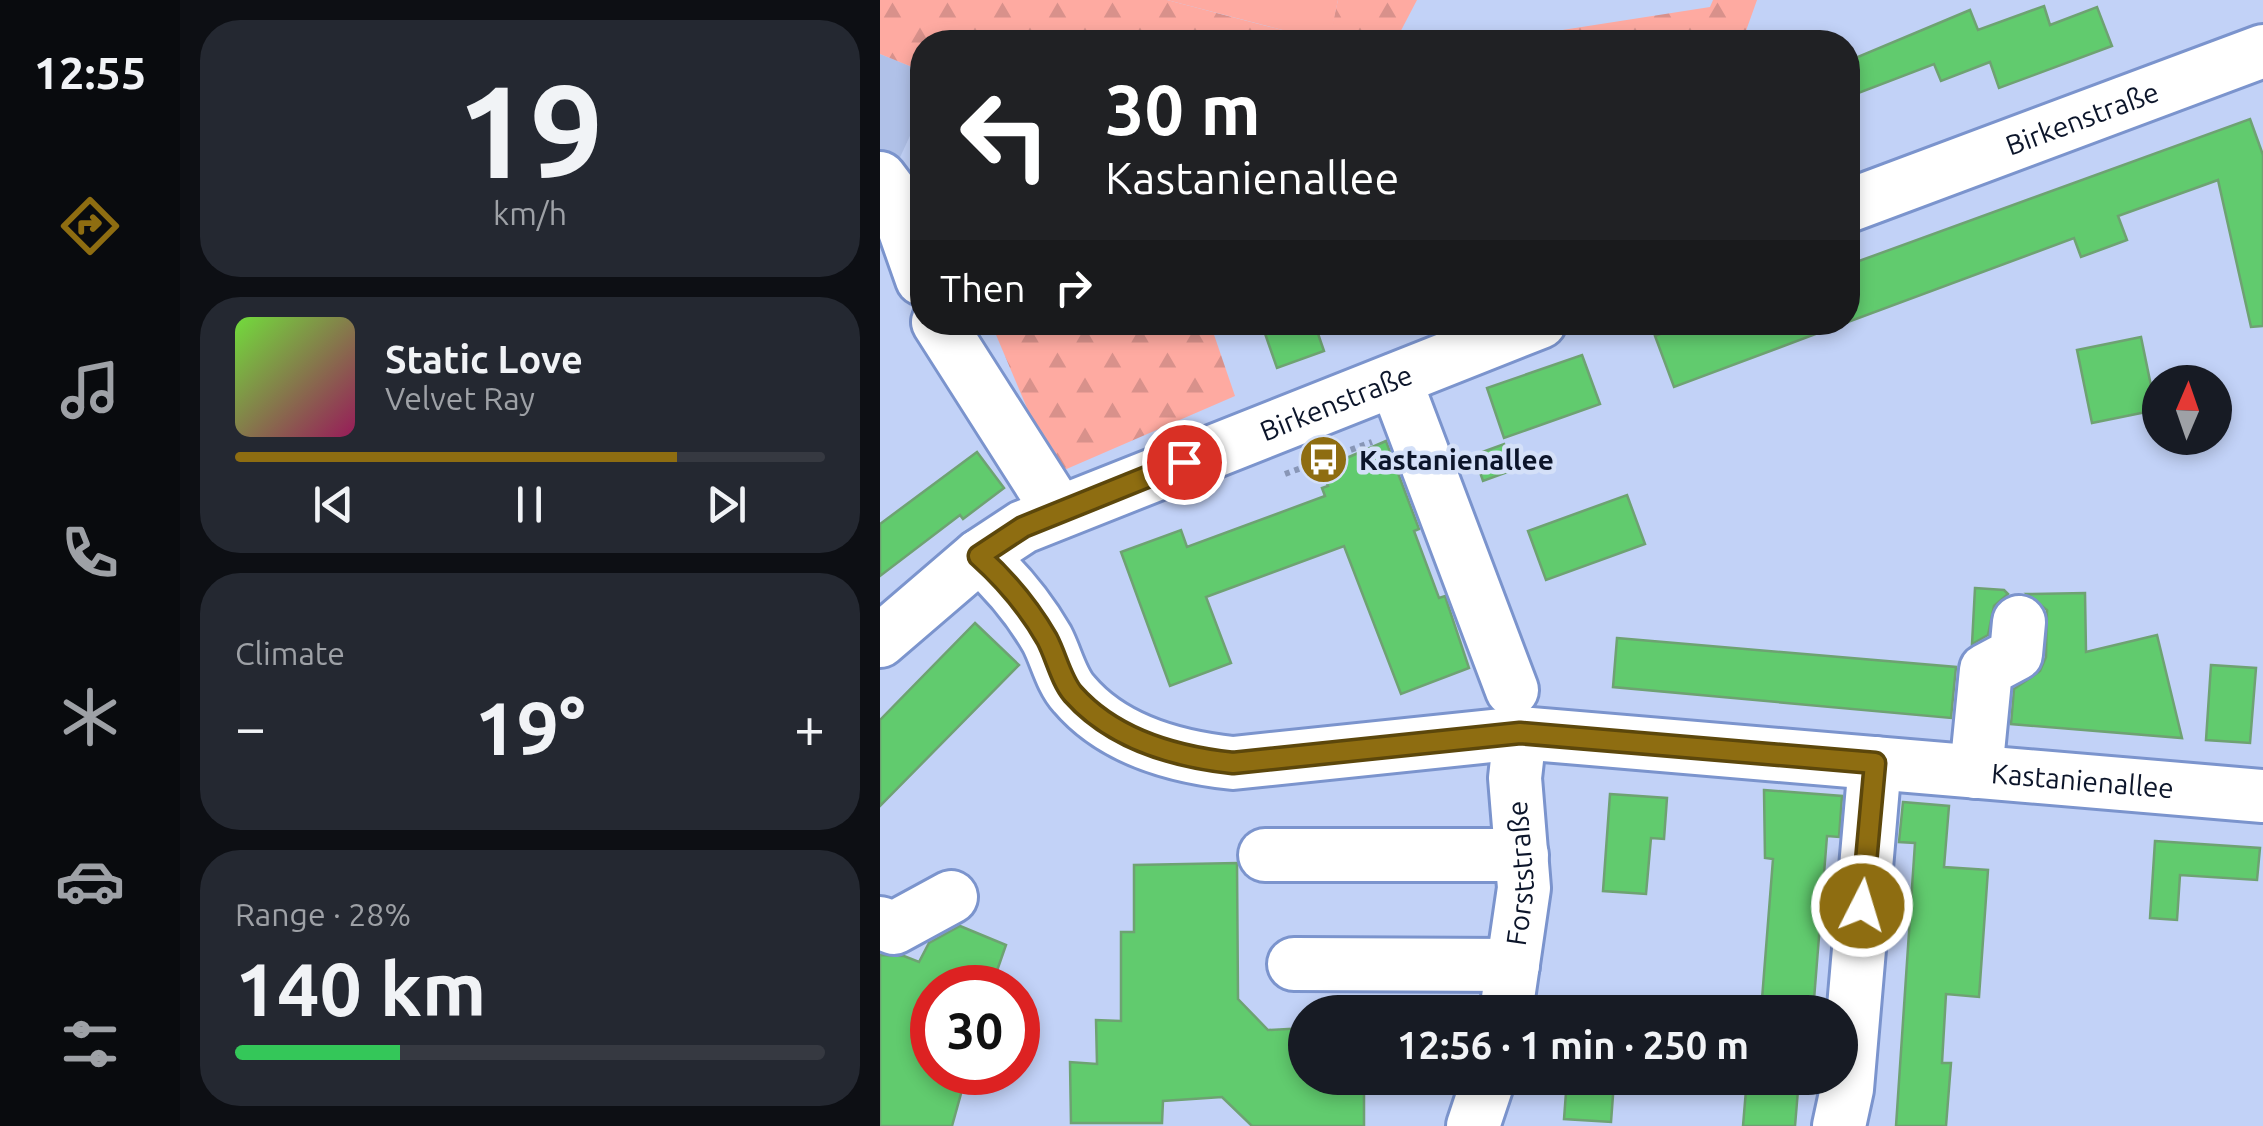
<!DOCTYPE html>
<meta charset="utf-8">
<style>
body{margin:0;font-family:Ubuntu,sans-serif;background:#242831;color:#f1f3f6;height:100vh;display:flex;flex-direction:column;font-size:38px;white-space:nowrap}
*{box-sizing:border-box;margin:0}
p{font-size:32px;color:#9ea1a6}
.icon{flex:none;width:55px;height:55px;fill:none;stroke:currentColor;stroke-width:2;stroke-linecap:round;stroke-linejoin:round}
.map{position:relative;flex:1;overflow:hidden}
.details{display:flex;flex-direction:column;gap:20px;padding:20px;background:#0d0f14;width:700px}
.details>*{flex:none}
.top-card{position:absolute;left:30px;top:30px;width:950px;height:305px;border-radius:40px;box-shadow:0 5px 15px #0003;background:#202124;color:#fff;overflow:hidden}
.needle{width:65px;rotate:2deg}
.fabs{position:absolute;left:1262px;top:365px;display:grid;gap:20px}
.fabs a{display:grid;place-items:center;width:90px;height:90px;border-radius:50%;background:#171b24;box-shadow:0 5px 15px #0003;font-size:50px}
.speed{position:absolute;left:30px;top:965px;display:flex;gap:20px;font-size:50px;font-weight:700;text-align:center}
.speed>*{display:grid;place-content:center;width:130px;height:130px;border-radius:50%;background:#171b24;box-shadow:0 5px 15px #0003;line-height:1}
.speed .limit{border:15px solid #d22;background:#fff;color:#111}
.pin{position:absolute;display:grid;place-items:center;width:85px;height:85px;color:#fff;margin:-42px;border:5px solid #fff;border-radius:50%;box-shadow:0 2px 10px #0007}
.me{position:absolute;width:110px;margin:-55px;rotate:5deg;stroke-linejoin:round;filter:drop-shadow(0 0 8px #0008)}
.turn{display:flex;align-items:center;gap:35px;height:210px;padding:0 30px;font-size:45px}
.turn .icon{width:130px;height:130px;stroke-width:2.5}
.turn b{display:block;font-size:70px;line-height:85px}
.then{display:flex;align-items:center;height:95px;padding:0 30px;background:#0003;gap:20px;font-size:38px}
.big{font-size:75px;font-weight:600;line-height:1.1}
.details .tile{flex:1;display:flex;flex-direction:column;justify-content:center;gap:15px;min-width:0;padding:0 35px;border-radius:40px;background:#242831}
.details .dial{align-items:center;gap:0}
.dial b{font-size:130px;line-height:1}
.song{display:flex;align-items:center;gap:30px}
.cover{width:120px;height:120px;border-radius:15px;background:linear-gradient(135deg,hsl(100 70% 55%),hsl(330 70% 35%))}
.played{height:10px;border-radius:5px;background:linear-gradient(90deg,#8e6d11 75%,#363941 75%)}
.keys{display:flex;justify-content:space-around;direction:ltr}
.heat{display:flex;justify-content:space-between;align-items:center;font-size:55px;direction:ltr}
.charge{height:15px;border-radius:8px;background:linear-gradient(90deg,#34c759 28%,#363941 0)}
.trip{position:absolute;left:408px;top:995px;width:570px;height:100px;border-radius:50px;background:#171b24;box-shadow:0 5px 15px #0003;font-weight:600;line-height:100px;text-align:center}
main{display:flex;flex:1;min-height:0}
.tabs{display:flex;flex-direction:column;width:180px;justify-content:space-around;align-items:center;background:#090b0e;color:#9ea1a6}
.tabs .icon{width:70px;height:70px}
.tabs .selected{color:#8e6d11}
.tabs b{font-size:45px;color:#f1f3f6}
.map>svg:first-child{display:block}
</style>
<main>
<nav class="tabs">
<b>12:55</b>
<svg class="icon selected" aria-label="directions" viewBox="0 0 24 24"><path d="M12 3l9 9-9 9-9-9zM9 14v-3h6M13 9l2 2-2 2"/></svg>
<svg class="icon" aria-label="music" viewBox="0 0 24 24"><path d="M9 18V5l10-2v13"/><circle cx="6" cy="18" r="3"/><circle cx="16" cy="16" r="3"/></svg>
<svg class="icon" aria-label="phone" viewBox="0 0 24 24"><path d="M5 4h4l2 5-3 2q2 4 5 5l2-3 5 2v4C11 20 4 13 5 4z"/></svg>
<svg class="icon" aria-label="climate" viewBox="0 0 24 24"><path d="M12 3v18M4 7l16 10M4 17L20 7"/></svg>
<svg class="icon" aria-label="car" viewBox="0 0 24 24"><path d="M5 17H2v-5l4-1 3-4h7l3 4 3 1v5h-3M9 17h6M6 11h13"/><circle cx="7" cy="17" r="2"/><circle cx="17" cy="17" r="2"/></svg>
<svg class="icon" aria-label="filters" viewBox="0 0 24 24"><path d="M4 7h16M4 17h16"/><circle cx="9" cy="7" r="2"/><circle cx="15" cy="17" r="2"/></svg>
</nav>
<section class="details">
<div class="tile dial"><b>19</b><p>km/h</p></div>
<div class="tile">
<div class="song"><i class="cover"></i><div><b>Static Love</b><p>Velvet Ray</p></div></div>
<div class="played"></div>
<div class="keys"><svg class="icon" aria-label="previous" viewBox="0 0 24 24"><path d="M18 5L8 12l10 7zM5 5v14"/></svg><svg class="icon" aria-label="pause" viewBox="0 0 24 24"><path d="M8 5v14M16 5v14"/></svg><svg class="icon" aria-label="next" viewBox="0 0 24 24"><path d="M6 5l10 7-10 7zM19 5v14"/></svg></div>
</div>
<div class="tile"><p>Climate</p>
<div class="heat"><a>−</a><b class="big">19°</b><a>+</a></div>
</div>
<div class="tile"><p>Range · 28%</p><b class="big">140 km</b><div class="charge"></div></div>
</section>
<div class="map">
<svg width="1383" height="1126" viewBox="0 0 1383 1126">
<defs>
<pattern id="forest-firs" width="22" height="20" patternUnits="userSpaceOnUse" patternTransform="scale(2.5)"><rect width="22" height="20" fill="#feaaa1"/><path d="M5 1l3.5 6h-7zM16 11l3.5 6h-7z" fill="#d8918b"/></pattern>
</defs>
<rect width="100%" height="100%" fill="#c2d2f7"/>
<polygon fill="#b0c1e8" points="0,54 42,71 42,110 9,181 0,184"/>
<g fill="url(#forest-firs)">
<polygon points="0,0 287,0 448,42 458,0 537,0 515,42 42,42 42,71 0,54"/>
<polygon points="833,0 877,0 862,42 605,42 830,7"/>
<polygon points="111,323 330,323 355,396 175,474"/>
</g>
<polygon fill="#feaaa1" points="287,0 458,0 449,42"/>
<g fill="#61cb6e" stroke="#6ea272" stroke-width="2.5">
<polygon points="1164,6 1170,25 1217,7 1232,46 1119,88 1110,62 1061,81 1054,64 968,97 968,61 1090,10 1098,30"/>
<polygon points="1370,119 1383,155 1383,326 1371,327 1338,180 1238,216 1247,240 1201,257 1194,238 968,322 968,265"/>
<polygon points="381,322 434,322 444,351 397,368"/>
<polygon points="810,322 957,322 957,326 794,387 775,336"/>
<polygon points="1261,337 1276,410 1212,423 1197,350"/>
<polygon points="702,355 720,404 624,438 607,388"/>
<polygon points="506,441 539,529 534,531 559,598 565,596 589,668 521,694 464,546 326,597 351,663 290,686 241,552 301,530 307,547 445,496 442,488 448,486 441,469"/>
<polygon points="624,444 633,470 603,481 594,455"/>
<polygon points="97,452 124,488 83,519 80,515 0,576 0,524"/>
<polygon points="747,495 765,544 666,580 648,531"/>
<polygon points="1095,588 1124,590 1128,594 1114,606 1108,635 1092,644"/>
<polygon points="1205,593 1206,652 1277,635 1302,738 1131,724 1134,689 1160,671 1166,657 1167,610 1147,594"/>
<polygon points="95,623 139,665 0,806 0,720"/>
<polygon points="737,638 1076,667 1071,718 733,687"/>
<polygon points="1331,665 1376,668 1370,743 1326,740"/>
<polygon points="884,790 962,796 959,837 947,836 933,1012 881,1012 893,859 885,858"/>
<polygon points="730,794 787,798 784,839 771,838 766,894 723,891"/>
<polygon points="1023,802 1069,806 1064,867 1108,870 1099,997 1066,994 1062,1063 1071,1063 1066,1126 1016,1126 1035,843 1019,842"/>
<polygon points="1275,841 1380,848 1377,880 1300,875 1297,920 1270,918"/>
<polygon points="357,863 358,999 388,1030 425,1028 425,1078 484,1078 484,1126 372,1126 342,1097 283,1101 282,1123 191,1123 190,1062 217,1064 216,1020 241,1021 241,932 254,932 254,865"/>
<polygon points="80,926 126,945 111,988 52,988 52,1072 87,1072 72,1126 0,1126 0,955 24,956 39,962 49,943"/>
<polygon points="867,1078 919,1078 915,1126 863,1126"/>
<polygon points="687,1079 734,1082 731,1122 684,1119"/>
</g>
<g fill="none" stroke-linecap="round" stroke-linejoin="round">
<defs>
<g id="minor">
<polyline points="0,178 12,194 42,279"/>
<path id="s1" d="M968,206l415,-155"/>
<polyline points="58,322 179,512"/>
<polyline points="515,380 632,690"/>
<path id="s2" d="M99,556c28,25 49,50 68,83 9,17 14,41 27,55 39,46 102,63 159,69l287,-30 743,63"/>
<path id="s3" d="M0,641l99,-85 44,-29 517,-205"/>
<polyline points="1096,772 1106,670 1136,654 1139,622"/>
<polyline points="385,855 642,855"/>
<polyline points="0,923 14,928 71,897"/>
<polyline points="414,964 633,965"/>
<path id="s4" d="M626,1012l18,-124 -9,-110 5,-45"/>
<polyline points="593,1126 609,1078"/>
<polyline points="959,1126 967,1089 995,763"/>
</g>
</defs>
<use href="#minor" stroke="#7b94cd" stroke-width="58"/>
<polyline stroke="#8896b6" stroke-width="6" stroke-dasharray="5 5" stroke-linecap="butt" points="405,474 492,442"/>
<use href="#minor" stroke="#fff" stroke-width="52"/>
</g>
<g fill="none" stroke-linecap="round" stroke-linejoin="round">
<defs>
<path id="route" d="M304,462l-161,65 -44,29c28,25 49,50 68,83 9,17 14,41 26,55 40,45 103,63 160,69l287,-30 355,30 -13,143"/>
</defs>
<use href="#route" stroke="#5c470b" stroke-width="25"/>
<use href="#route" stroke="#8e6d11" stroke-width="18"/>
</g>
<defs>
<symbol id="bus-disc" viewBox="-11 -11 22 22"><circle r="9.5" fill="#8e6d11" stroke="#d4e0f8"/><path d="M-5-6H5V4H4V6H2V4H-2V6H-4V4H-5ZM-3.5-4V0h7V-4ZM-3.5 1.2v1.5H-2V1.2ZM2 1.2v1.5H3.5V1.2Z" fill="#fff"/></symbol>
</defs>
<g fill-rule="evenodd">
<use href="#bus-disc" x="416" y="432" width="55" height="55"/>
</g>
<g text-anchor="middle" stroke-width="9" stroke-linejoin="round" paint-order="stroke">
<g font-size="28" fill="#0c152a" stroke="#d4e0f8">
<text dy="10" stroke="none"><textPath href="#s1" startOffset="250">Birkenstraße</textPath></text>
<text dy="10" stroke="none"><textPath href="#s3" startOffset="520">Birkenstraße</textPath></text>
<text dy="10" stroke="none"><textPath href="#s2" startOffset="1200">Kastanienallee</textPath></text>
<text dy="10" stroke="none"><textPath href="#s4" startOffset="140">Forststraße</textPath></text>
</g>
<g font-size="28" font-weight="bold" fill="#0c152a" stroke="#d4e0f8" text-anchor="start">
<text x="479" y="470">Kastanienallee</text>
</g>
</g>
</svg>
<div class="fabs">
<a><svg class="needle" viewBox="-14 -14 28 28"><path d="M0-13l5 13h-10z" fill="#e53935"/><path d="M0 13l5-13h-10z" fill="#9ea1a6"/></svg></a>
</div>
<div class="speed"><div class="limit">30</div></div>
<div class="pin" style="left:304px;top:462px;background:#d93025"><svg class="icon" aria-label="arrive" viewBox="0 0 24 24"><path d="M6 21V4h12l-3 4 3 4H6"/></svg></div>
<svg class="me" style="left:982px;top:906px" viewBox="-20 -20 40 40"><circle r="17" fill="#8e6d11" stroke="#fff" stroke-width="3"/><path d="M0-11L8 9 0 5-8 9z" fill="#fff"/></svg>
<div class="trip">12:56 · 1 min · 250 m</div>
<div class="top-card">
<div class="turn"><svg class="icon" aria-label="left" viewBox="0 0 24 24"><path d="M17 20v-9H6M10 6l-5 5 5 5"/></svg><div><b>30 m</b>Kastanienallee</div></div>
<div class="then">Then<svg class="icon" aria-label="right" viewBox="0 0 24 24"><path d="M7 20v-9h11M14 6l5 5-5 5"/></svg></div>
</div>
</div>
</main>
